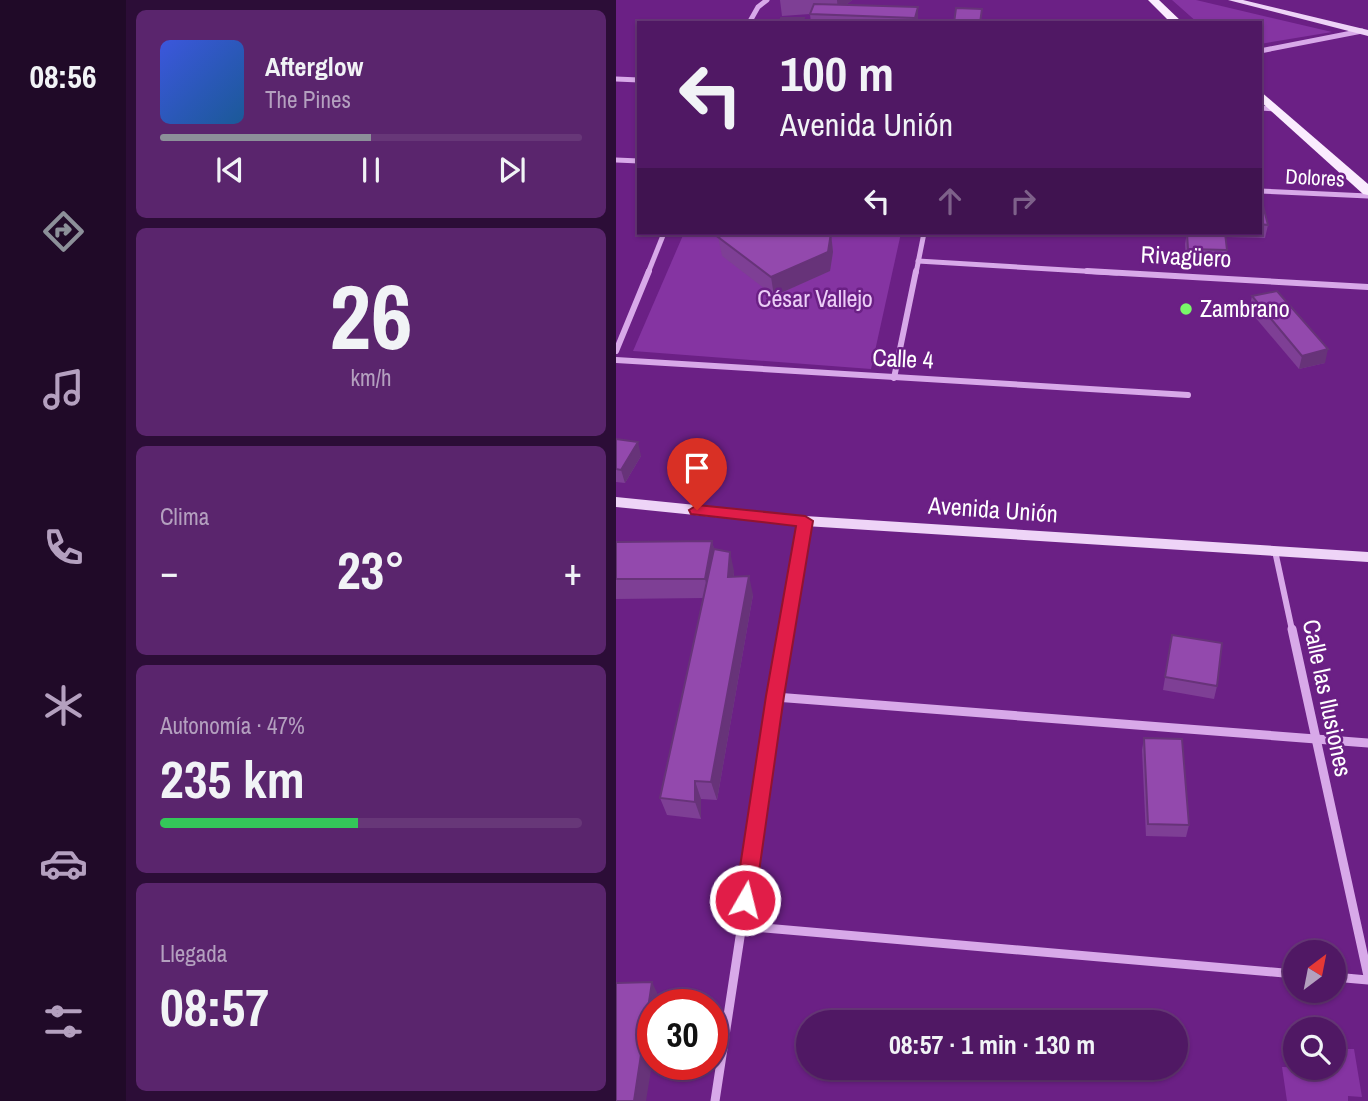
<!DOCTYPE html>
<html lang="es">
<meta charset="utf-8">
<style>
body{margin:0;font-family:"Archivo Narrow",sans-serif;background:#5a256d;color:#f1f3f6;height:100vh;display:flex;flex-direction:column;font-size:26px;white-space:nowrap}
*{box-sizing:border-box;margin:0}
p{font-size:23px;color:#b4a0bf}
.icon{flex:none;width:38px;height:38px;fill:none;stroke:currentColor;stroke-width:2;stroke-linecap:round;stroke-linejoin:round}
.map{position:relative;flex:1;overflow:hidden}
.sheet{display:flex;flex-direction:column;gap:10px;padding:10px;background:#2c0d37;width:490px}
.sheet>*{flex:none}
.guide{position:absolute;left:21px;top:21px;width:625px;height:214px;border-radius:0px;box-shadow:0 2px 5px #0004,0 0 0 2px #673778;background:#501864;color:#f1f3f6;overflow:hidden}
.needle{width:46px;rotate:32deg}
.tools{position:absolute;left:667px;top:940px;display:grid;gap:14px}
.tools a{display:grid;place-items:center;width:63px;height:63px;border-radius:50%;background:#501864;box-shadow:0 2px 5px #0004,0 0 0 2px #673778;font-size:35px}
.speed{position:absolute;left:21px;top:989px;display:flex;gap:14px;font-size:35px;font-weight:700;text-align:center}
.speed>*{display:grid;place-content:center;width:91px;height:91px;border-radius:50%;background:#501864;box-shadow:0 2px 5px #0004,0 0 0 2px #673778;line-height:1}
.speed .limit{border:10px solid #d22;background:#fff;color:#111}
.pin{position:absolute;display:grid;place-items:center;width:60px;height:60px;color:#fff;margin:-72px -30px;border-radius:50% 50% 50% 0;rotate:-45deg;box-shadow:0 0 7px #0007}
.pin .icon{rotate:45deg}
.me{position:absolute;width:77px;margin:-38px;rotate:8deg;stroke-linejoin:round;filter:drop-shadow(0 0 5px #0008)}
.turn{display:flex;align-items:center;gap:24px;height:147px;padding:0 28px;font-size:32px}
.turn .icon{width:91px;height:91px;stroke-width:2.5}
.turn b{display:block;font-size:49px;line-height:60px}
.lanes{display:flex;align-items:center;height:66px;padding:0 28px;background:#0003;justify-content:center;gap:35px;direction:ltr}
.lanes .off{opacity:.35}
.big{font-size:52px;font-weight:700;line-height:1.1}
.sheet .widget{flex:1;display:flex;flex-direction:column;justify-content:center;gap:10px;min-width:0;padding:0 24px;border-radius:10px;background:#5a256d}
.sheet .dial{align-items:center;gap:0}
.dial b{font-size:91px;line-height:1}
.song{display:flex;align-items:center;gap:21px}
.cover{width:84px;height:84px;border-radius:10px;background:linear-gradient(135deg,hsl(230 70% 55%),hsl(210 70% 35%))}
.played{height:7px;border-radius:4px;background:linear-gradient(90deg,#8c9099 50%,#673778 50%)}
.keys{display:flex;justify-content:space-around;direction:ltr}
.heat{display:flex;justify-content:space-between;align-items:center;font-size:38px;direction:ltr}
.charge{height:10px;border-radius:5px;background:linear-gradient(90deg,#34c759 47%,#673778 0)}
.trip{position:absolute;left:180px;top:1010px;width:392px;height:70px;border-radius:35px;background:#501864;box-shadow:0 2px 5px #0004,0 0 0 2px #673778;font-weight:700;line-height:70px;text-align:center}
main{display:flex;flex:1;min-height:0}
.dock{display:flex;flex-direction:column;width:126px;justify-content:space-around;align-items:center;background:#200a28;color:#b4a0bf}
.dock .icon{width:49px;height:49px}
.dock .active{color:#8c9099}
.dock b{font-size:32px;color:#f1f3f6}
.map>svg:first-child{display:block}
</style>
<main>
<nav class="dock">
<b>08:56</b>
<svg class="icon active" aria-label="directions" viewBox="0 0 24 24"><path d="M12 3l9 9-9 9-9-9zM9 14v-3h6M13 9l2 2-2 2"/></svg>
<svg class="icon" aria-label="music" viewBox="0 0 24 24"><path d="M9 18V5l10-2v13"/><circle cx="6" cy="18" r="3"/><circle cx="16" cy="16" r="3"/></svg>
<svg class="icon" aria-label="phone" viewBox="0 0 24 24"><path d="M5 4h4l2 5-3 2q2 4 5 5l2-3 5 2v4C11 20 4 13 5 4z"/></svg>
<svg class="icon" aria-label="climate" viewBox="0 0 24 24"><path d="M12 3v18M4 7l16 10M4 17L20 7"/></svg>
<svg class="icon" aria-label="car" viewBox="0 0 24 24"><path d="M5 17H2v-5l4-1 3-4h7l3 4 3 1v5h-3M9 17h6M6 11h13"/><circle cx="7" cy="17" r="2"/><circle cx="17" cy="17" r="2"/></svg>
<svg class="icon" aria-label="filters" viewBox="0 0 24 24"><path d="M4 7h16M4 17h16"/><circle cx="9" cy="7" r="2"/><circle cx="15" cy="17" r="2"/></svg>
</nav>
<section class="sheet">
<div class="widget">
<div class="song"><i class="cover"></i><div><b>Afterglow</b><p>The Pines</p></div></div>
<div class="played"></div>
<div class="keys"><svg class="icon" aria-label="previous" viewBox="0 0 24 24"><path d="M18 5L8 12l10 7zM5 5v14"/></svg><svg class="icon" aria-label="pause" viewBox="0 0 24 24"><path d="M8 5v14M16 5v14"/></svg><svg class="icon" aria-label="next" viewBox="0 0 24 24"><path d="M6 5l10 7-10 7zM19 5v14"/></svg></div>
</div>
<div class="widget dial"><b>26</b><p>km/h</p></div>
<div class="widget"><p>Clima</p>
<div class="heat"><a>−</a><b class="big">23°</b><a>+</a></div>
</div>
<div class="widget"><p>Autonomía · 47%</p><b class="big">235 km</b><div class="charge"></div></div>
<div class="widget"><p>Llegada</p><b class="big">08:57</b></div>
</section>
<div class="map">
<svg width="752" height="1101" viewBox="0 0 752 1101">
<rect width="100%" height="100%" fill="#6b2085"/>
<g fill="#8534a2">
<polygon points="556,0 580,0 716,32 644,44 644,23 582,23"/>
<polygon points="68,233 285,233 255,369 17,351"/>
<polygon points="718,1049 738,1049 746,1097 732,1096 732,1101 671,1101 666,1067 718,1068"/>
</g>
<g fill="none" stroke-linecap="round" stroke-linejoin="round">
<g stroke="#d8a9e9" stroke-width="5">
<polyline points="133,23 142,7 151,0"/>
<polyline points="644,51 746,31"/>
<polyline points="0,79 23,80"/>
<polyline points="644,108 659,109"/>
<polyline points="0,160 23,161"/>
<polyline points="644,191 752,196"/>
<polyline points="302,261 501,273"/>
<polyline points="32,273 48,233"/>
<polyline points="300,273 308,233"/>
</g>
<g stroke="#d8a9e9" stroke-width="6">
<polyline points="471,271 752,287"/>
<polyline points="0,351 33,271"/>
<polyline points="0,360 572,395"/>
<polyline points="278,378 300,271"/>
<polyline points="659,551 676,630"/>
<polyline points="170,630 189,521"/>
</g>
<g stroke="#d8a9e9" stroke-width="9">
<polyline points="676,629 752,976"/>
<polyline points="159,697 752,743"/>
<polyline points="125,926 679,974"/>
<polyline points="718,977 752,980"/>
<polyline points="99,1101 171,629"/>
</g>
<g fill="#eed4f7" fill-rule="evenodd">
<polygon points="612,0 627,0 752,30 752,36"/>
<polygon points="0,497 189,516 752,552 752,562 189,526 0,507"/>
</g>
<g fill="#faecfe" fill-rule="evenodd">
<polygon points="532,0 543,0 567,23 555,23"/>
<polygon points="644,91 752,184 752,195 747,194 644,101"/>
</g>
</g>
<g fill="#7e3f95">
<polygon points="164,0 236,0 230,5 302,7 302,19 301,23 195,23 194,14 166,16"/>
<polygon points="644,194 652,225 649,238 609,237 611,250 608,264 570,262 569,244 571,233 644,233"/>
<polygon points="215,233 217,252 214,271 158,296 106,256 102,237"/>
<polygon points="636,296 709,363 683,369 633,310"/>
<polygon points="0,439 25,456 9,483 0,482"/>
<polygon points="96,541 98,550 118,571 118,577 137,595 101,800 85,799 85,819 51,815 44,798 88,598 0,599 0,542"/>
<polygon points="556,635 601,686 598,699 547,690"/>
<polygon points="528,738 573,825 570,837 530,836 526,750"/>
</g>
<g fill="#673379">
<polygon points="221,0 236,0 222,12"/>
<polygon points="302,7 302,19 301,23 299,23 299,18"/>
<polygon points="215,233 217,252 214,271 158,296 155,277"/>
<polygon points="712,349 709,363 683,369 686,356"/>
<polygon points="22,442 25,456 9,483 5,470"/>
<polygon points="96,541 101,560 94,598 89,579"/>
<polygon points="114,552 118,571 117,596 112,577"/>
<polygon points="133,576 137,595 101,800 95,782"/>
<polygon points="79,781 85,799 85,819 79,802"/>
<polygon points="36,982 45,1001 44,1004 37,1004 37,1058 30,1101 18,1101"/>
</g>
<g fill="#9349ad" stroke="#673379" stroke-width="2">
<polygon points="198,4 302,7 299,18 194,14"/>
<polygon points="340,8 366,9 364,23 338,23"/>
<polygon points="165,18 188,18 186,23 163,23"/>
<polygon points="644,194 652,225 644,224"/>
<polygon points="113,233 215,233 212,252 155,277 102,237"/>
<polygon points="571,233 609,233 611,250 572,249"/>
<polygon points="661,291 712,349 686,356 636,296"/>
<polygon points="0,439 22,442 5,470 0,469"/>
<polygon points="96,541 89,579 0,579 0,542"/>
<polygon points="98,549 114,552 112,577 133,576 95,782 79,781 79,802 44,798"/>
<polygon points="556,635 606,643 601,686 549,677"/>
<polygon points="528,738 566,739 573,825 532,824"/>
<polygon points="36,982 18,1101 0,1101 0,983"/>
</g>
<polygon fill="#e11d48" stroke="#92132f" stroke-width="2" points="81,505 189,516 197,521 168,696 139,900 136,907 129,909 122,907 119,900 150,696 180,526 75,514 73,510"/>
<circle fill="#79f769" stroke="#6b2085" stroke-width="2.5" cx="570" cy="309" r="7"/>
<g text-anchor="middle" stroke-width="5" stroke-linejoin="round" paint-order="stroke">
<g font-size="21" fill="#fff" stroke="#6b2085">
<text transform="translate(699 178) rotate(3)" y="7">Dolores</text>
</g>
<g font-size="24" fill="#fff" stroke="#6b2085">
<text transform="translate(570 257) rotate(3)" y="8">Rivagüero</text>
<text transform="translate(287 359) rotate(3)" y="8">Calle 4</text>
<text transform="translate(377 510) rotate(4)" y="8">Avenida Unión</text>
<text transform="translate(711 698) rotate(78)" y="8">Calle las Ilusiones</text>
</g>
<g font-size="24" fill="#eccdf7" stroke="#6b2085">
<text x="199" y="307">César Vallejo</text>
</g>
<g font-size="24" fill="#fff" stroke="#6b2085" text-anchor="start">
<text x="584" y="317">Zambrano</text>
</g>
</g>
</svg>
<div class="tools">
<a><svg class="needle" viewBox="-14 -14 28 28"><path d="M0-13l5 13h-10z" fill="#e53935"/><path d="M0 13l5-13h-10z" fill="#b4a0bf"/></svg></a>
<a><svg class="icon" aria-label="search" viewBox="0 0 24 24"><circle cx="10" cy="10" r="6"/><path d="M15 15l6 6"/></svg></a>
</div>
<div class="speed"><div class="limit">30</div></div>
<div class="pin" style="left:81px;top:510px;background:#d93025"><svg class="icon" aria-label="arrive" viewBox="0 0 24 24"><path d="M6 21V4h12l-3 4 3 4H6"/></svg></div>
<svg class="me" style="left:129px;top:900px" viewBox="-20 -20 40 40"><circle r="17" fill="#e11d48" stroke="#fff" stroke-width="3"/><path d="M0-11L8 9 0 5-8 9z" fill="#fff"/></svg>
<div class="trip">08:57 · 1 min · 130 m</div>
<div class="guide">
<div class="turn"><svg class="icon" aria-label="left" viewBox="0 0 24 24"><path d="M17 20v-9H6M10 6l-5 5 5 5"/></svg><div><b>100 m</b>Avenida Unión</div></div>
<div class="lanes"><svg class="icon" aria-label="left" viewBox="0 0 24 24"><path d="M17 20v-9H6M10 6l-5 5 5 5"/></svg><svg class="icon off" aria-label="ahead" viewBox="0 0 24 24"><path d="M12 20V5M6 11l6-6 6 6"/></svg><svg class="icon off" aria-label="right" viewBox="0 0 24 24"><path d="M7 20v-9h11M14 6l5 5-5 5"/></svg></div>
</div>
</div>
</main>
